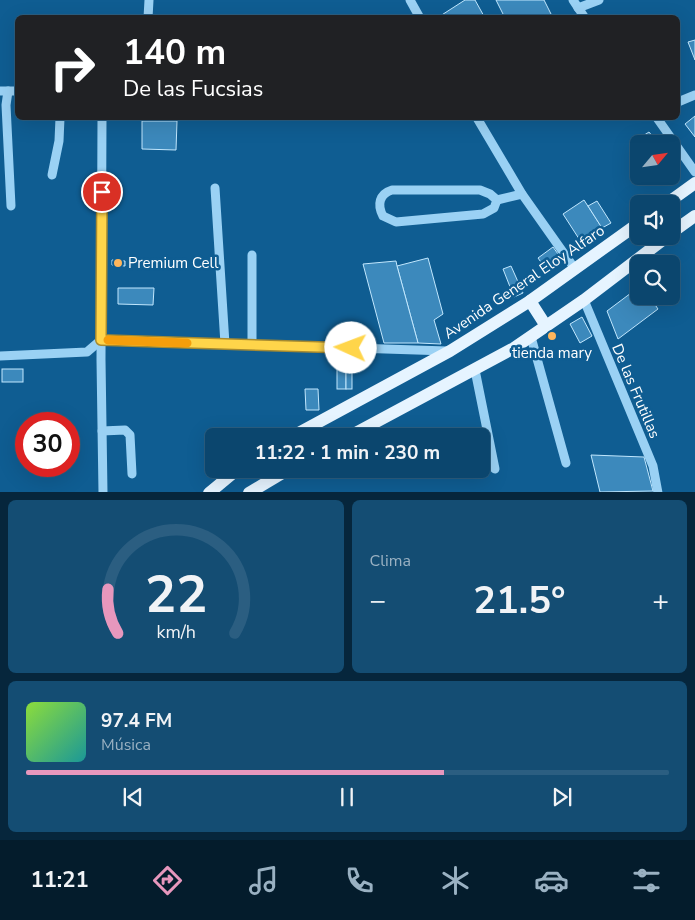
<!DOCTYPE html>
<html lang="es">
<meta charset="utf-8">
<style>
body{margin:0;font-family:"Nunito Sans",sans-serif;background:#144d73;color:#f1f3f6;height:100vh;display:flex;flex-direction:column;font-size:19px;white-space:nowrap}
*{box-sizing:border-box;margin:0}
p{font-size:16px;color:#9ab1c2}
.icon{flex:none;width:28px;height:28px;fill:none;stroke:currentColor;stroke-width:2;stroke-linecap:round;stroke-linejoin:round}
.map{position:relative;height:492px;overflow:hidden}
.side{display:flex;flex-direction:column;gap:8px;padding:8px;background:#06263c;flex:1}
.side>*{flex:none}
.top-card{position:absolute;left:15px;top:15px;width:665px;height:105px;border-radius:8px;box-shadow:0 5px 20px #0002,0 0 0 1px #2b5e81;background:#202124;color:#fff;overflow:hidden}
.needle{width:32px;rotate:61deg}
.controls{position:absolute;left:630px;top:135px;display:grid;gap:10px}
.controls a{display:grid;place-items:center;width:50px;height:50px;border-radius:8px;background:#0b466e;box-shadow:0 5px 20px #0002,0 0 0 1px #2b5e81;font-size:25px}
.speed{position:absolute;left:15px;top:412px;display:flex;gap:10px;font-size:25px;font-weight:700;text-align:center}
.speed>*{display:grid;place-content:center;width:65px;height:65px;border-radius:50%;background:#0b466e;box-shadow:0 5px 20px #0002,0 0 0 1px #2b5e81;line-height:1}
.speed .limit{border:8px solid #d22;background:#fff;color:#111}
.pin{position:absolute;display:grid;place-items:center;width:42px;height:42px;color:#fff;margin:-21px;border:2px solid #fff;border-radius:50%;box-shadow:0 1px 5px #0007}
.me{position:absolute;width:55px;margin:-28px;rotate:272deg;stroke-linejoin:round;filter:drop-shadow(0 0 4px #0008)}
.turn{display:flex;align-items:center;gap:18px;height:105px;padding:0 25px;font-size:22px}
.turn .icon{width:65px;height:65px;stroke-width:2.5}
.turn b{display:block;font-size:35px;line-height:42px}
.big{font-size:38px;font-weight:700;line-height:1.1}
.side .card{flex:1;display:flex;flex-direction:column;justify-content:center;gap:8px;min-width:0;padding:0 18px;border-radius:8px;background:#144d73}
.side .dial{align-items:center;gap:0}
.dial svg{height:130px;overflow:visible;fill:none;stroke:#2b5e81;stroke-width:7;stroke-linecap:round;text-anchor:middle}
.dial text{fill:#f1f3f6;stroke:none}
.song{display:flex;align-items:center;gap:15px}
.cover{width:60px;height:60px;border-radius:8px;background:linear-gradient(135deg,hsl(90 70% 55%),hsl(180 70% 35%))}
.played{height:5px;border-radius:2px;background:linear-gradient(90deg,#e797bd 65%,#2b5e81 65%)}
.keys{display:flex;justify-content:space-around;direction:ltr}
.heat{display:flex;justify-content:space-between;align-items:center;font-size:28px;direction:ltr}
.side .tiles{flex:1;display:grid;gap:8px;grid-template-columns:1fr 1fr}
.card:last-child{grid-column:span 2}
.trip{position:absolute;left:205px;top:428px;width:285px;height:50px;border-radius:8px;background:#0b466e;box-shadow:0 5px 20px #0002,0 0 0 1px #2b5e81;font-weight:700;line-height:50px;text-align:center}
.dock{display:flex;height:80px;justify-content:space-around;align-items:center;background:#041c2c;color:#9ab1c2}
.dock .icon{width:35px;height:35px}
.dock .current{color:#e797bd}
.dock b{font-size:22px;color:#f1f3f6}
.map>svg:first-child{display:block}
</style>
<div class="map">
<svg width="695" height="493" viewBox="0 0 695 493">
<rect width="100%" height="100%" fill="#0f5d92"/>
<g fill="#3c89bc" stroke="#c1e7fe">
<polygon points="465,0 475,0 485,18 437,18"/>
<polygon points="496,0 544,0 553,18 505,18"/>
<polygon points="695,40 695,60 688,42"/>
<polygon points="695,116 695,137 685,124"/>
<polygon points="142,121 177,121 176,150 142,149"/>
<polygon points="649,132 657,142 642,144 638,139"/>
<polygon points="584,200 604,231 583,245 563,214"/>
<polygon points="597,201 611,223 602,228 588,206"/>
<polygon points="553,247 563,261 548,272 538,258"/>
<polygon points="428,258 443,314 434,320 441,344 418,343 397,266"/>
<polygon points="112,260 125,261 125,266 112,265"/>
<polygon points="396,261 397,266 418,343 384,343 363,264"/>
<polygon points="511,266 523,293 514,297 503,269"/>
<polygon points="639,287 639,296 649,296 658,309 618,339 607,311"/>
<polygon points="118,288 154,288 153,305 118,304"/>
<polygon points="582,317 592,336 580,343 570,324"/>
<rect x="337" y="365" width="9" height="24"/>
<rect x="346" y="365" width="6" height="24"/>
<rect x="2" y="369" width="21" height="13"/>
<polygon points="305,389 318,389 319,410 306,410"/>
<polygon points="591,455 644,457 653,491 600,492"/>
</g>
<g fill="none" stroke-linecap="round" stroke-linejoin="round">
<g stroke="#9ad1f4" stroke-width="9">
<polyline points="410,0 420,18"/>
<polyline points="573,0 585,18"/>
<polyline points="578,8 599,0"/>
<polyline points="148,18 149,0"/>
<polyline points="0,91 18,91"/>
<polyline points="8,91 6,105 11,206"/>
<polyline points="678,102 695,95"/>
<polyline points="102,118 101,360 103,493"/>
<polyline points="477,118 522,194 575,269"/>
<polyline points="657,118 695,172"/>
<polyline points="52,175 59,141 60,118"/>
<polyline points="215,188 225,344"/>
<path d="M392,190h88l10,4 7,6 -3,8 -11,6 -87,8 -13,-6c-6,-11 -4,-22 9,-26z"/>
<polyline points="497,200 522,194"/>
<polyline points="584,300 653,466 658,493"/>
<polyline points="531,337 566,463"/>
<polyline points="252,345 252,255"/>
<polyline points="0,356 87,352 101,340 447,351"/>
<polyline points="475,370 495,469"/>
<polyline points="102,431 125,430 130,435 132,474"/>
</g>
<g stroke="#e6f4ff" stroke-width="12">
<polyline points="666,204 695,183"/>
<polyline points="671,233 695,216"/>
<polyline points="530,301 546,326"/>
<polyline points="293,436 450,351 530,301 639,223"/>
<polyline points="350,436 514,348 584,300 668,236"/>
<polyline points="209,493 238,469"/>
<polyline points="249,493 289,469"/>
</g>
</g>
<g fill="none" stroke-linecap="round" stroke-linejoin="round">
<defs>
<polyline id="route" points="102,192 101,340 351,348"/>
</defs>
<use href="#route" stroke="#a68a30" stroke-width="12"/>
<use href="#route" stroke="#ffd54a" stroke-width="9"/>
<polyline stroke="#f59e0b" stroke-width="9" points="108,340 187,343"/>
</g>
<g fill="#ffb65c" stroke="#0f5d92" stroke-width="2">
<circle cx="118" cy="263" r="5"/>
<circle cx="552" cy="336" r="5"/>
</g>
<g text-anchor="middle" stroke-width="5" stroke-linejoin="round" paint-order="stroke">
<g font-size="15" fill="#fff" stroke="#0f5d92" text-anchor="start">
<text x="128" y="268">Premium Cell</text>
<text x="552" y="358" text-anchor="middle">tienda mary</text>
</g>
<g font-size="15" fill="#fff" stroke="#0f5d92">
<text transform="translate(524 282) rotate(-34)" y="5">Avenida General Eloy Alfaro</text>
<text transform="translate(636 391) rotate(67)" y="5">De las Frutillas</text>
</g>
</g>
</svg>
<div class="controls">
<a><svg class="needle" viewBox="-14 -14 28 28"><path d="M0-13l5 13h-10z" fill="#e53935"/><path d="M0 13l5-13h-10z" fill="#9ab1c2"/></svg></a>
<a><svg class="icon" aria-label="sound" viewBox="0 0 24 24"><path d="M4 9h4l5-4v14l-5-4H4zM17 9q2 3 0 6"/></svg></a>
<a><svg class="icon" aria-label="search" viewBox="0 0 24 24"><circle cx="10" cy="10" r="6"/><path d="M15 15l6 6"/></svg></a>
</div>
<div class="speed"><div class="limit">30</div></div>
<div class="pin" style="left:102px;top:192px;background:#d93025"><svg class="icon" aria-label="arrive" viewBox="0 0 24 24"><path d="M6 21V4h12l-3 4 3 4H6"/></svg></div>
<svg class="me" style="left:351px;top:348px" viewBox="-20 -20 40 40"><circle r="19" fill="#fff"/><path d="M0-13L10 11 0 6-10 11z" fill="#ffd54a"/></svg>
<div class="trip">11:22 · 1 min · 230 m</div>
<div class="top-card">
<div class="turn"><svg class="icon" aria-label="right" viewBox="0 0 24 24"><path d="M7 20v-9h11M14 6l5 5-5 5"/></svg><div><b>140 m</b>De las Fucsias</div></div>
</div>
</div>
<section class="side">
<div class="tiles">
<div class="card dial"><svg viewBox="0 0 100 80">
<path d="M14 69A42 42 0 1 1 86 69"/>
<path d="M14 69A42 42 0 0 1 8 42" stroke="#e797bd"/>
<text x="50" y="56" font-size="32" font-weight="700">22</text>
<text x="50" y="72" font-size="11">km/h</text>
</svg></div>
<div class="card"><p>Clima</p>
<div class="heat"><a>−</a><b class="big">21.5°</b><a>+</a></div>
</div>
<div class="card">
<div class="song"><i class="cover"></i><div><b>97.4 FM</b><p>Música</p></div></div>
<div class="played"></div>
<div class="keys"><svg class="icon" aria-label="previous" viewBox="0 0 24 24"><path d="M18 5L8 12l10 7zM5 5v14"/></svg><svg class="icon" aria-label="pause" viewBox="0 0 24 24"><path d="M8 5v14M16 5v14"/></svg><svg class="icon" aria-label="next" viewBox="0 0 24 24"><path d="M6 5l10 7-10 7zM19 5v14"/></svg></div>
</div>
</div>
</section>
<nav class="dock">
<b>11:21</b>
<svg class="icon current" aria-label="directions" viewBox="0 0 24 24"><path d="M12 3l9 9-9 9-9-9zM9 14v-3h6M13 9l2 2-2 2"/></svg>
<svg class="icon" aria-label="music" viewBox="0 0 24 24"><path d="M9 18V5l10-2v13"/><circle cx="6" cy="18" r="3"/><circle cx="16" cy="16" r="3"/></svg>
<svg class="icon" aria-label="phone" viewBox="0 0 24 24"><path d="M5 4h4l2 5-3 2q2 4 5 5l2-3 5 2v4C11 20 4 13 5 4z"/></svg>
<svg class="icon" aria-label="climate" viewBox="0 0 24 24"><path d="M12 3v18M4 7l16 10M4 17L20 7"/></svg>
<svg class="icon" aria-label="car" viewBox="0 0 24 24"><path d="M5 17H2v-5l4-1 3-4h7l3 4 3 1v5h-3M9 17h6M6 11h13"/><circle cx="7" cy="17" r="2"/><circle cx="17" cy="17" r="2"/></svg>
<svg class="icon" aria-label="filters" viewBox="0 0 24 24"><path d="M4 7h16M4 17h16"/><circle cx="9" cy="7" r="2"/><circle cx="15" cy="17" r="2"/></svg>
</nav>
